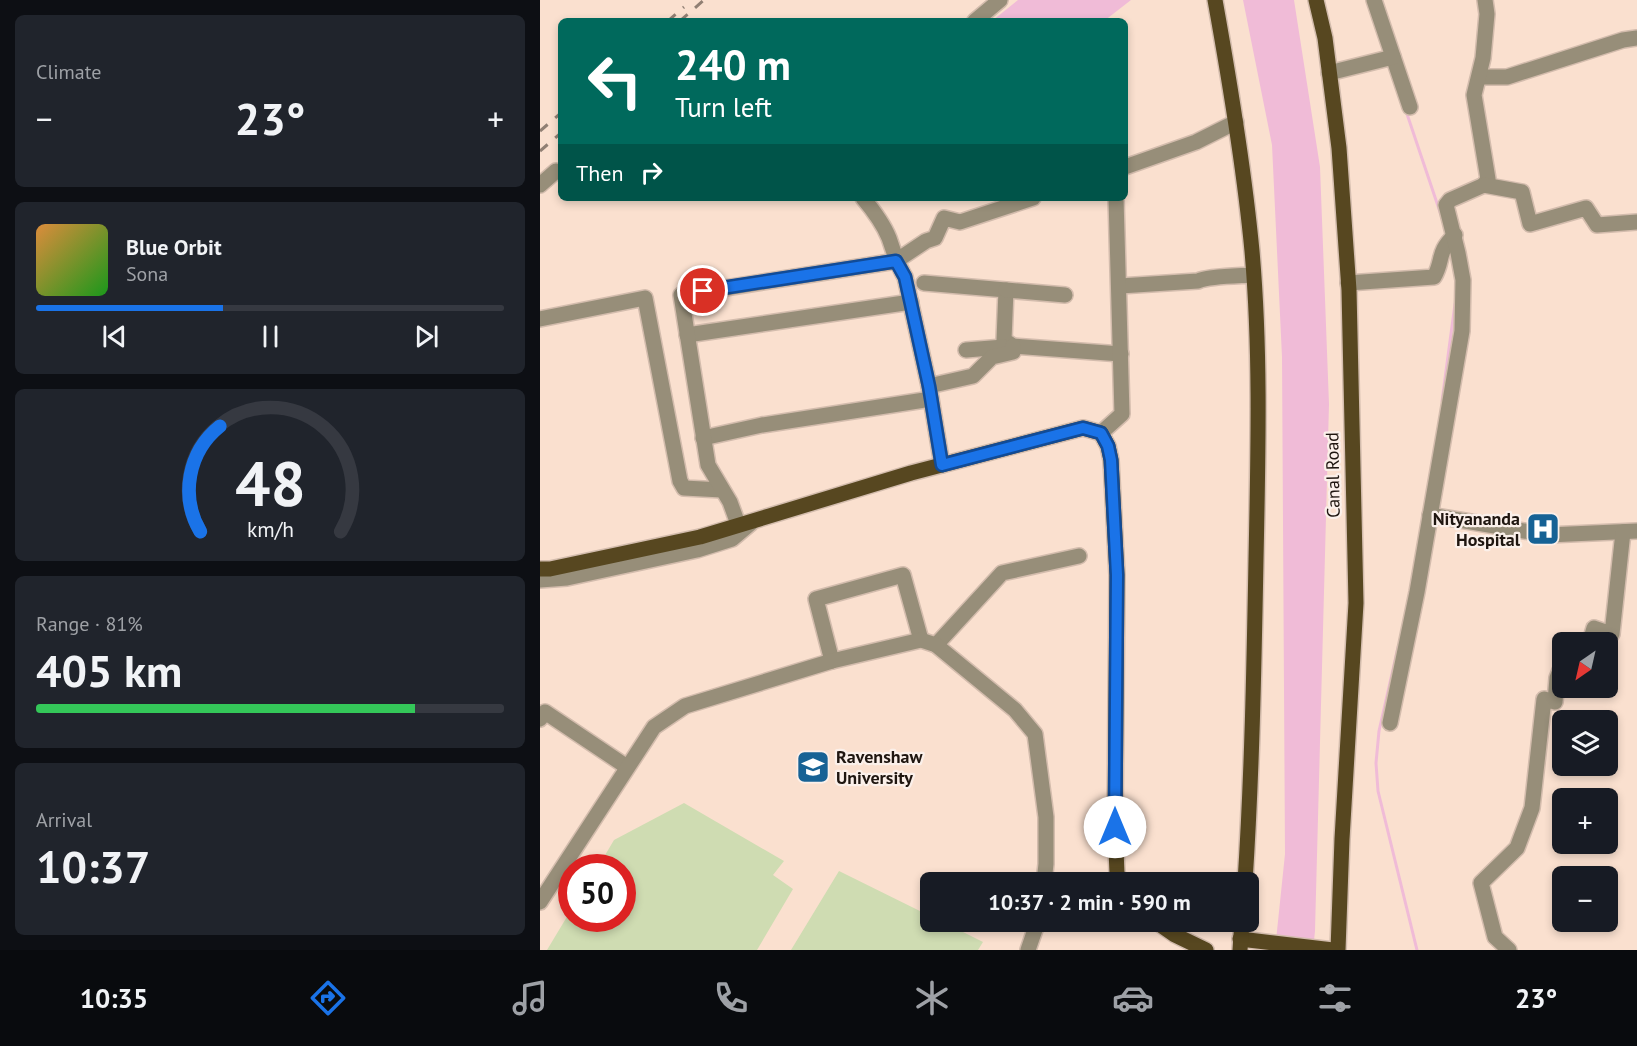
<!DOCTYPE html>
<meta charset="utf-8">
<style>
body{margin:0;font-family:"PT Sans",sans-serif;background:#20242c;color:#f1f3f6;height:100vh;display:flex;flex-direction:column;font-size:22px;white-space:nowrap}
*{box-sizing:border-box;margin:0}
p{font-size:20px;color:#9ea1a6}
.icon{flex:none;width:33px;height:33px;fill:none;stroke:currentColor;stroke-width:2;stroke-linecap:round;stroke-linejoin:round}
.map{position:relative;flex:1;overflow:hidden}
.sheet{display:flex;flex-direction:column;gap:15px;padding:15px;background:#0d0f14;width:540px}
.sheet>*{flex:none}
.top-card{position:absolute;left:18px;top:18px;width:570px;height:183px;border-radius:9px;box-shadow:0 3px 9px #0003;background:#00695c;color:#fff;overflow:hidden}
.needle{width:39px;rotate:214deg}
.fabs{position:absolute;left:1012px;top:632px;display:grid;gap:12px}
.fabs a{display:grid;place-items:center;width:66px;height:66px;border-radius:9px;background:#171b24;box-shadow:0 3px 9px #0003;font-size:30px}
.speed{position:absolute;left:18px;top:854px;display:flex;gap:12px;font-size:30px;font-weight:700;text-align:center}
.speed>*{display:grid;place-content:center;width:78px;height:78px;border-radius:50%;background:#171b24;box-shadow:0 3px 9px #0003;line-height:1}
.speed .limit{border:9px solid #d22;background:#fff;color:#111}
.pin{position:absolute;display:grid;place-items:center;width:51px;height:51px;color:#fff;margin:-26px;border:3px solid #fff;border-radius:50%;box-shadow:0 2px 6px #0007}
.me{position:absolute;width:66px;margin:-33px;rotate:0deg;stroke-linejoin:round;filter:drop-shadow(0 0 4px #0008)}
.turn{display:flex;align-items:center;gap:21px;height:126px;padding:0 18px;font-size:27px}
.turn .icon{width:78px;height:78px;stroke-width:2.5}
.turn b{display:block;font-size:42px;line-height:51px}
.then{display:flex;align-items:center;height:57px;padding:0 18px;background:#0003;gap:12px;font-size:22px}
.big{font-size:45px;font-weight:700;line-height:1.1}
.sheet .tile{flex:1;display:flex;flex-direction:column;justify-content:center;gap:9px;min-width:0;padding:0 21px;border-radius:9px;background:#20242c}
.sheet .dial{align-items:center;gap:0}
.dial svg{height:156px;overflow:visible;fill:none;stroke:#363941;stroke-width:7;stroke-linecap:round;text-anchor:middle}
.dial text{fill:#f1f3f6;stroke:none}
.song{display:flex;align-items:center;gap:18px}
.cover{width:72px;height:72px;border-radius:9px;background:linear-gradient(135deg,hsl(30 70% 55%),hsl(120 70% 35%))}
.played{height:6px;border-radius:3px;background:linear-gradient(90deg,#1a73e8 40%,#363941 40%)}
.keys{display:flex;justify-content:space-around;direction:ltr}
.heat{display:flex;justify-content:space-between;align-items:center;font-size:33px;direction:ltr}
.charge{height:9px;border-radius:4px;background:linear-gradient(90deg,#34c759 81%,#363941 0)}
.trip{position:absolute;left:380px;top:872px;width:339px;height:60px;border-radius:9px;background:#171b24;box-shadow:0 3px 9px #0003;font-weight:700;line-height:60px;text-align:center}
.tab-bar{display:flex;height:96px;justify-content:space-around;align-items:center;background:#090b0e;color:#9ea1a6}
.tab-bar .icon{width:42px;height:42px}
.tab-bar .active{color:#1a73e8}
.tab-bar b{font-size:27px;color:#f1f3f6}
main{display:flex;flex:1;min-height:0}
.map>svg:first-child{display:block}
</style>
<main>
<section class="sheet">
<div class="tile"><p>Climate</p>
<div class="heat"><a>−</a><b class="big">23°</b><a>+</a></div>
</div>
<div class="tile">
<div class="song"><i class="cover"></i><div><b>Blue Orbit</b><p>Sona</p></div></div>
<div class="played"></div>
<div class="keys"><svg class="icon" aria-label="previous" viewBox="0 0 24 24"><path d="M18 5L8 12l10 7zM5 5v14"/></svg><svg class="icon" aria-label="pause" viewBox="0 0 24 24"><path d="M8 5v14M16 5v14"/></svg><svg class="icon" aria-label="next" viewBox="0 0 24 24"><path d="M6 5l10 7-10 7zM19 5v14"/></svg></div>
</div>
<div class="tile dial"><svg viewBox="0 0 100 80">
<path d="M14 69A42 42 0 1 1 86 69"/>
<path d="M14 69A42 42 0 0 1 24 15" stroke="#1a73e8"/>
<text x="50" y="56" font-size="32" font-weight="700">48</text>
<text x="50" y="72" font-size="11">km/h</text>
</svg></div>
<div class="tile"><p>Range · 81%</p><b class="big">405 km</b><div class="charge"></div></div>
<div class="tile"><p>Arrival</p><b class="big">10:37</b></div>
</section>
<div class="map">
<svg width="1097" height="950" viewBox="0 0 1097 950">
<rect width="100%" height="100%" fill="#fae0cf"/>
<g fill="#cfdcb2">
<polygon points="144,803 244,861 233,875 253,889 217,950 7,950 31,910 32,918 82,918 82,867 58,867 74,840"/>
<polygon points="299,871 390,916 390,921 401,921 443,942 438,950 251,950"/>
</g>
<g fill="#f0bbd7">
<polygon points="478,0 591,0 564,21 452,21"/>
<polygon points="703,0 754,0 780,167 789,404 775,931 773,950 735,950 745,854 742,357 732,145"/>
</g>
<g fill="none" stroke-linecap="round" stroke-linejoin="round">
<g stroke="#f0bbd7" stroke-width="3">
<polyline points="866,111 902,218"/>
<polyline points="902,401 915,304"/>
<polyline points="858,647 839,731 836,763 838,791 877,950"/>
</g>
<defs>
<g id="minor">
<polyline points="834,0 870,107"/>
<polyline points="435,21 460,0"/>
<polyline points="789,73 853,57"/>
<polyline points="939,77 967,77 1083,40 1097,38"/>
<polyline points="585,167 656,142 696,122"/>
<polyline points="0,185 16,171"/>
<polyline points="944,185 948,179 934,95 943,58 947,14 945,0"/>
<path d="M323,198c10,12 20,25 26,40 5,14 8,26 16,39l24,109 13,79"/>
<polyline points="384,283 466,290 464,340 473,346 581,354"/>
<path d="M808,283l86,-6c10,-17 2,-24 21,-42"/>
<path d="M580,286l78,-5c11,-5 41,-5 55,-6"/>
<polyline points="466,290 525,295"/>
<polyline points="0,319 105,298 140,481 144,488 182,490"/>
<polyline points="147,335 371,302"/>
<polyline points="426,350 464,347"/>
<polyline points="389,386 433,376 452,357 473,352 473,346"/>
<polyline points="561,433 582,414 576,198"/>
<polyline points="163,438 222,425 391,399"/>
<polyline points="890,515 1008,535 1097,531"/>
<polyline points="198,524 190,502 168,465 141,295 356,261 386,241 395,238 404,218 420,222 493,198"/>
<polyline points="0,580 27,578 157,550 192,539 211,523"/>
<polyline points="1050,642 1054,628 1072,634 1083,532"/>
<polyline points="396,645 462,573 539,556"/>
<polyline points="292,661 276,599 363,575 381,640"/>
<polyline points="0,719 5,712 87,767"/>
<polyline points="850,723 877,592 922,331 923,280 918,253 906,205 910,200 944,185 982,192 990,224 1046,208 1057,225 1097,222"/>
<polyline points="0,902 114,727 145,706 292,661 381,640 396,645 475,710 495,734 506,817 506,864 504,882"/>
<polyline points="488,950 498,921"/>
<polyline points="969,950 955,937 941,883 977,848 992,808 1004,699 1015,702 1017,678 1023,663"/>
</g>
<g id="major">
<path d="M675,0c15,83 29,167 37,251 9,103 6,206 4,309 -2,107 -4,215 -11,322"/>
<polyline points="776,0 785,38 799,148 809,290 816,603 802,839 798,950"/>
<polyline points="0,569 10,569 160,537 371,473 543,428 561,433 568,446 571,460 577,575 575,827 577,873 581,882"/>
<polyline points="615,921 635,935 666,950"/>
<polyline points="700,939 793,950"/>
<polyline points="700,950 702,921"/>
</g>
</defs>
<use href="#minor" stroke="#d3bcad" stroke-width="18"/>
<use href="#major" stroke="#d3bcad" stroke-width="18"/>
<use href="#minor" stroke="#978e79" stroke-width="15"/>
<use href="#major" stroke="#574720" stroke-width="15"/>
<g stroke="#907f73" stroke-width="3" stroke-dasharray="10 10" stroke-linecap="butt">
<polyline points="128,21 144,7"/>
<polyline points="140,21 164,0"/>
<polyline points="0,131 21,113"/>
<polyline points="0,151 21,133"/>
</g>
</g>
<g fill="none" stroke-linecap="round" stroke-linejoin="round">
<defs>
<polyline id="route" points="163,291 356,261 365,277 389,386 402,465 543,428 561,433 568,446 571,460 577,575 575,827"/>
</defs>
<use href="#route" stroke="#114b97" stroke-width="15"/>
<use href="#route" stroke="#1a73e8" stroke-width="10"/>
</g>
<defs>
<symbol id="hospital-square" viewBox="-11 -11 22 22"><rect x="-9" y="-9" width="18" height="18" rx="4" fill="#166295" stroke="#fbf0ea"/><path d="M-5-5h3v3.5h4V-5h3V5h-3V1.5h-4V5h-3Z" fill="#fff"/></symbol>
<symbol id="university-square" viewBox="-11 -11 22 22"><rect x="-9" y="-9" width="18" height="18" rx="4" fill="#166295" stroke="#fbf0ea"/><path d="M0-5L7-2L0 1L-7-2ZM-4 1L0 2.5L4 1V4Q0 6-4 4Z" fill="#fff"/></symbol>
</defs>
<g fill-rule="evenodd">
<use href="#hospital-square" x="984" y="510" width="38" height="38"/>
<use href="#university-square" x="254" y="748" width="38" height="38"/>
</g>
<g text-anchor="middle" stroke-width="4.5" stroke-linejoin="round" paint-order="stroke">
<g font-size="18" fill="#1f1610" stroke="#fbf0ea">
<text transform="translate(793 475) rotate(-91)" y="6">Canal Road</text>
</g>
<g font-size="18" font-weight="bold" fill="#1f1610" stroke="#fbf0ea" text-anchor="end">
<text x="980" y="525">Nityananda<tspan x="980" dy="21">Hospital</tspan></text>
<text x="296" y="763" text-anchor="start">Ravenshaw<tspan x="296" dy="21">University</tspan></text>
</g>
</g>
</svg>
<div class="fabs">
<a><svg class="needle" viewBox="-14 -14 28 28"><path d="M0-13l5 13h-10z" fill="#e53935"/><path d="M0 13l5-13h-10z" fill="#9ea1a6"/></svg></a>
<a><svg class="icon" aria-label="layers" viewBox="0 0 24 24"><path d="M12 4l9 5-9 5-9-5zM3 14l9 5 9-5"/></svg></a>
<a>+</a>
<a>−</a>
</div>
<div class="speed"><div class="limit">50</div></div>
<div class="pin" style="left:163px;top:291px;background:#d93025"><svg class="icon" aria-label="arrive" viewBox="0 0 24 24"><path d="M6 21V4h12l-3 4 3 4H6"/></svg></div>
<svg class="me" style="left:575px;top:827px" viewBox="-20 -20 40 40"><circle r="19" fill="#fff"/><path d="M0-13L10 11 0 6-10 11z" fill="#1a73e8"/></svg>
<div class="trip">10:37 · 2 min · 590 m</div>
<div class="top-card">
<div class="turn"><svg class="icon" aria-label="left" viewBox="0 0 24 24"><path d="M17 20v-9H6M10 6l-5 5 5 5"/></svg><div><b>240 m</b>Turn left</div></div>
<div class="then">Then<svg class="icon" aria-label="right" viewBox="0 0 24 24"><path d="M7 20v-9h11M14 6l5 5-5 5"/></svg></div>
</div>
</div>
</main>
<nav class="tab-bar">
<b>10:35</b>
<svg class="icon active" aria-label="directions" viewBox="0 0 24 24"><path d="M12 3l9 9-9 9-9-9zM9 14v-3h6M13 9l2 2-2 2"/></svg>
<svg class="icon" aria-label="music" viewBox="0 0 24 24"><path d="M9 18V5l10-2v13"/><circle cx="6" cy="18" r="3"/><circle cx="16" cy="16" r="3"/></svg>
<svg class="icon" aria-label="phone" viewBox="0 0 24 24"><path d="M5 4h4l2 5-3 2q2 4 5 5l2-3 5 2v4C11 20 4 13 5 4z"/></svg>
<svg class="icon" aria-label="climate" viewBox="0 0 24 24"><path d="M12 3v18M4 7l16 10M4 17L20 7"/></svg>
<svg class="icon" aria-label="car" viewBox="0 0 24 24"><path d="M5 17H2v-5l4-1 3-4h7l3 4 3 1v5h-3M9 17h6M6 11h13"/><circle cx="7" cy="17" r="2"/><circle cx="17" cy="17" r="2"/></svg>
<svg class="icon" aria-label="filters" viewBox="0 0 24 24"><path d="M4 7h16M4 17h16"/><circle cx="9" cy="7" r="2"/><circle cx="15" cy="17" r="2"/></svg>
<b>23°</b>
</nav>
